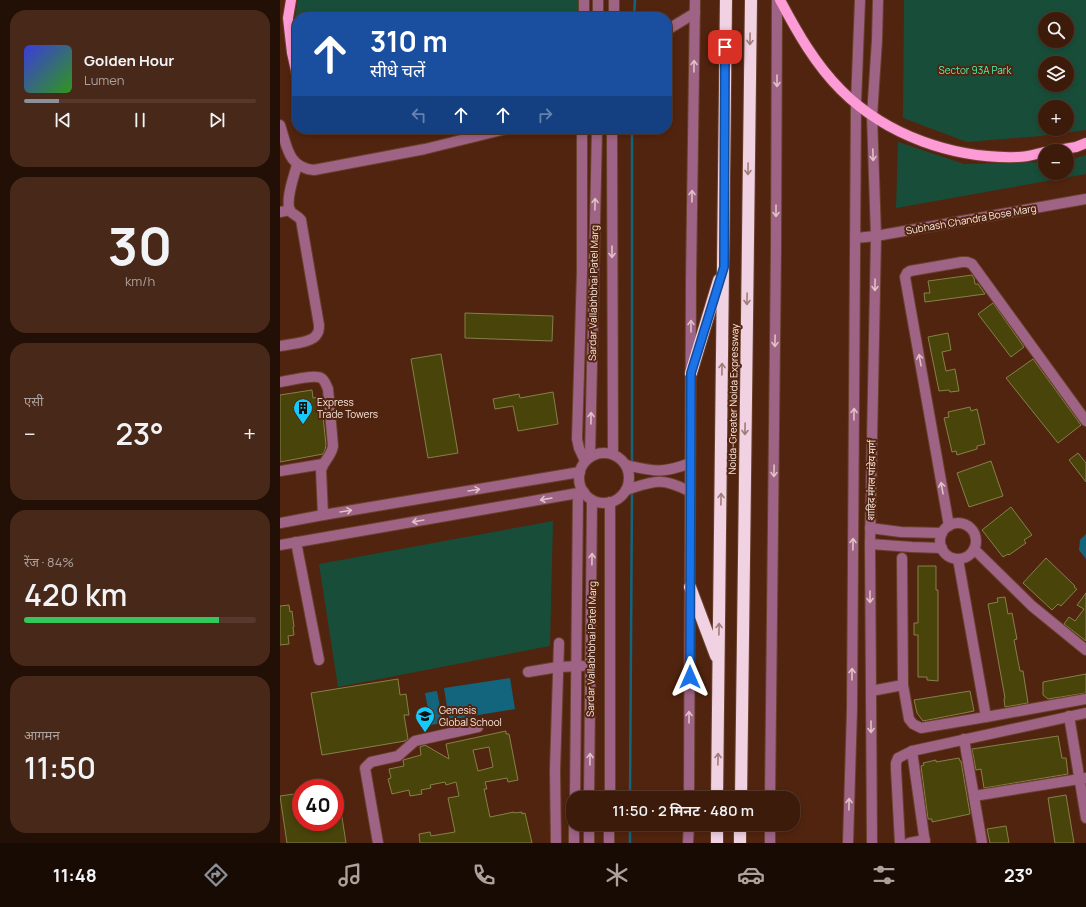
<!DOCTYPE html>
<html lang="hi">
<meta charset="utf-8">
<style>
body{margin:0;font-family:Manrope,"Noto Sans Devanagari",sans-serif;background:#482819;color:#f1f3f6;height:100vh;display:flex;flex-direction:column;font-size:15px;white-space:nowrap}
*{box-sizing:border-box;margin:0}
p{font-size:13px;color:#ada19d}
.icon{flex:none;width:22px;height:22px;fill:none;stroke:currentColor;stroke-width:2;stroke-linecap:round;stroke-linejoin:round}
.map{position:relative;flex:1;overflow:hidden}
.drawer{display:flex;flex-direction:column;gap:10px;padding:10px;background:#220f06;width:280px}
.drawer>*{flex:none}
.hud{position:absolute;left:12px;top:12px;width:380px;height:122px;border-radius:16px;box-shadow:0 2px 6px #0003,0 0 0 1px #56392c;background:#1a4fa0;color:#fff;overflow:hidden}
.tools{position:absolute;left:758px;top:12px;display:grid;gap:8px}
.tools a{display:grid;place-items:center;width:36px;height:36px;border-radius:50%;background:#3d1b0b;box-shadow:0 2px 6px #0003,0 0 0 1px #56392c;font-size:20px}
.speed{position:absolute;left:12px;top:779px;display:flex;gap:8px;font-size:20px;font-weight:700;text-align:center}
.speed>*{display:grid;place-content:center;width:52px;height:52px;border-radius:50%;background:#3d1b0b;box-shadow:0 2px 6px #0003,0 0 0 1px #56392c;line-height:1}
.speed .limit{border:6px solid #d22;background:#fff;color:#111}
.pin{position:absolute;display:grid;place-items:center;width:34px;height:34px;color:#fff;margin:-17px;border-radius:8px;box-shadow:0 2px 6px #0006}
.me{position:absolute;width:44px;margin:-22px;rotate:0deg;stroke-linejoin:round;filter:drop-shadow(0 0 3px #0008)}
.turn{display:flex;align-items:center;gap:14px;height:84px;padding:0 12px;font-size:18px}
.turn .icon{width:52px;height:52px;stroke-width:2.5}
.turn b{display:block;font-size:28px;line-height:34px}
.lanes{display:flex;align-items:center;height:38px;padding:0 12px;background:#0003;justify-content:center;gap:20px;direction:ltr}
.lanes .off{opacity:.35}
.big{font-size:30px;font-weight:600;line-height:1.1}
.drawer .widget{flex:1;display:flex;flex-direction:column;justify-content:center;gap:6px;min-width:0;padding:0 14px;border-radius:16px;background:#482819}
.drawer .dial{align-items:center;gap:0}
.dial b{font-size:52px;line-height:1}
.song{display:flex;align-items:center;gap:12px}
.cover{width:48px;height:48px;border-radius:6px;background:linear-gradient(135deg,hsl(240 70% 55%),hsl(110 70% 35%))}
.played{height:4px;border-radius:2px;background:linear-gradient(90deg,#8c9099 15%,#56392c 15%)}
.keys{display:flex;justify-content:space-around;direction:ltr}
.heat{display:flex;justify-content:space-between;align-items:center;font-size:22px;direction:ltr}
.charge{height:6px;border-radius:3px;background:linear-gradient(90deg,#34c759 84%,#56392c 0)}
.trip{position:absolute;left:286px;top:791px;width:234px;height:40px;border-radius:16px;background:#3d1b0b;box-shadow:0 2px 6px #0003,0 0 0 1px #56392c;font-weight:600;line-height:40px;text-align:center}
.menu{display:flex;height:64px;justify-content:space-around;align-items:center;background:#180b04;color:#ada19d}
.menu .icon{width:28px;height:28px}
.menu .selected{color:#8c9099}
.menu b{font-size:18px;color:#f1f3f6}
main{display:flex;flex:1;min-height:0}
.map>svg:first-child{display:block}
</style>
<main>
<section class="drawer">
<div class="widget">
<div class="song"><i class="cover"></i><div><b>Golden Hour</b><p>Lumen</p></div></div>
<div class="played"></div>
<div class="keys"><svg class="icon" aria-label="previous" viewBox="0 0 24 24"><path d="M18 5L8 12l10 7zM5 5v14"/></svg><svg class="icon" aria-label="pause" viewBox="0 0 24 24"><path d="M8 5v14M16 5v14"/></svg><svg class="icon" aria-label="next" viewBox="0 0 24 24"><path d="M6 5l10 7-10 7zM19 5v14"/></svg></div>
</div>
<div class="widget dial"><b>30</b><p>km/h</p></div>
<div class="widget"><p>एसी</p>
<div class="heat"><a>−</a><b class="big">23°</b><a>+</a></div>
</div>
<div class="widget"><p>रेंज · 84%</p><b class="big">420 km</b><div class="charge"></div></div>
<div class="widget"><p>आगमन</p><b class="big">11:50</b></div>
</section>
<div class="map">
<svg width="806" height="843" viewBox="0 0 806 843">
<rect width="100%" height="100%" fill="#51240f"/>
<g fill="#184e39" fill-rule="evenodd">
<polygon points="18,0 301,0 300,17 17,17 17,37 15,18"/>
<path d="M624,0h182v130l-45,6 -74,6 -64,-24zM765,19h22v22h-22zM765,63h22v22h-22zM765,107h22v22h-22z"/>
<polygon points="618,142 684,164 765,162 765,173 787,173 787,161 806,155 806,174 616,208"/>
<polygon points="273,521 270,646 58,687 39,564"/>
</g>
<g fill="#13657e">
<polygon points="806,534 806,559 799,550 800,540"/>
<polygon points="230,678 235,709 169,720 164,688"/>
<polygon points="157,691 163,723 151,725 145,693"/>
</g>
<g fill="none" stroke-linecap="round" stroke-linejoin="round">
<g stroke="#13657e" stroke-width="2.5">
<polyline points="354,17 355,0"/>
<polyline points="352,464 352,129"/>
<polyline points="352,486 352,469"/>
<polyline points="350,798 352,491"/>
<polyline points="350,843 350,824"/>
</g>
</g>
<g fill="#49440a" stroke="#85804a" fill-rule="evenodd">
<polygon points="692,275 694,278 695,284 698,284 705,294 645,302 644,293 650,293 648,281"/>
<polygon points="713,303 744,347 731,357 698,314"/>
<polygon points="185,313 273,316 272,341 185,338"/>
<polygon points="668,333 671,350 662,352 666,371 675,369 679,391 670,392 669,390 659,391 648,337"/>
<polygon points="161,354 178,453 148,458 131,359"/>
<polygon points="753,359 801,425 778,443 726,378"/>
<polygon points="32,390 33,398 41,397 46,445 45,450 43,454 0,462 0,395"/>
<polygon points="273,392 278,424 238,431 233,406 215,409 213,399 239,394 240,398"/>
<polygon points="690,407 691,411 697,409 705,444 697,446 697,449 677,455 676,451 672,452 664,418 669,417 668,412"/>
<polygon points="798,453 806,463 806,482 789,460"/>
<polygon points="711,461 723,496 689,507 677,473"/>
<polygon points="731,507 752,535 744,540 746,543 729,555 728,554 723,557 702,530"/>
<polygon points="766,558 795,586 794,587 797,589 781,606 778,604 772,610 743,583"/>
<polygon points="638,566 656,566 656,590 658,590 658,681 647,680 647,677 638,677 638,635 634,635 634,623 638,623"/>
<polygon points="806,593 806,641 784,624 789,617 795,621 804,609 797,605"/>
<polygon points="725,597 728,614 732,613 737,639 734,640 740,671 743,671 748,703 725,707 724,699 725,698 708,604 718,602 717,598"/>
<polygon points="9,605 10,612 12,611 14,627 13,627 14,635 8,636 9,644 0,645 0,606"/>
<polygon points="806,674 806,693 768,699 763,695 763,682"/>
<polygon points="118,679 120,695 126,694 129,715 124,715 128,739 125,741 42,755 31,693"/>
<polygon points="690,691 694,711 643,721 637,713 634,700"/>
<path d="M226,731v3h3l9,46 -10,2 -1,-4 -22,4 2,7h-3l6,28 24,-5v1l8,-1v2l3,-1 7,30h-112l-1,-9 11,-2 1,4 24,-4 -7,-34 11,-2 -3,-14 -10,3 -1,-3 -15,3 1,3 -10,2 1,4 -12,2 -1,-6 -17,4 -4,-15 3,-1 -2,-9 15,-3 -1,-6 18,-5 -1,-8 5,-2 24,14 -3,-15zM209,747l4,20 -15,4 -5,-21z"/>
<polygon points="778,736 782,758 786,758 788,774 704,788 701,769 696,770 692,749"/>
<polygon points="679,758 680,761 681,761 690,814 652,822 652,819 648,819 641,766 644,765 643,763 656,760 656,762"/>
<polygon points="21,793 21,822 55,822 55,799 59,798 66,843 7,843 0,796"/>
<polygon points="786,795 794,843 775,843 768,798"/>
<polygon points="726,826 729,843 710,843 707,829"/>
</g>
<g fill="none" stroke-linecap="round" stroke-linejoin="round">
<defs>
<g id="minor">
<polyline points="304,17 304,0"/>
<polyline points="318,17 318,0"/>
<polyline points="334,17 334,0"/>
<polyline points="387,30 415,13"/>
<path d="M0,125c7,21 8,43 34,45l111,-21 81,-20"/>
<polyline points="302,129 302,271 297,439 299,448 305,461"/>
<polyline points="332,129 333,454"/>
<polyline points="0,212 10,210"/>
<polyline points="576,238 596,236 806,199"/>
<path d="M0,346c9,-2 33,-3 37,-12 2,-2 2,-6 2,-9l-18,-105c-3,-4 -7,-5 -10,-8 -7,-9 3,-36 6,-47"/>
<path d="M0,382c9,-1 34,-8 41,-4 4,2 5,7 7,11l5,57c-2,11 -9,14 -12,24l2,45"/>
<circle cx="324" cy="478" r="25"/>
<polyline points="310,457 317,129"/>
<path d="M346,465c27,6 37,9 64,-2"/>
<polyline points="0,471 43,464"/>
<path d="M346,490c29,-9 34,-13 63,1"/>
<polyline points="0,523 43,515 300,472"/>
<circle cx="678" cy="541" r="18"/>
<polyline points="669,526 625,277 627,273 630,271 682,262 687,262 692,264 806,421"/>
<polyline points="590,528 621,532 662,533"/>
<polyline points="16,542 39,660"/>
<polyline points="590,544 632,547 662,548"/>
<polyline points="0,545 304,492"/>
<polyline points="694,549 752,606 806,650"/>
<polyline points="622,558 623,685 629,719 633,724 641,728 706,717 806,699"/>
<polyline points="678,559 706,717"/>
<polyline points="248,672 278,667 302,666"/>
<polyline points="591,691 623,685"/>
<polyline points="789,716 806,818"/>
<polyline points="684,739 702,843"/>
<polyline points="632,751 645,843"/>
<polyline points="694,796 806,778"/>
<polyline points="295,798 298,494"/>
<polyline points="309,798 312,500"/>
<polyline points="330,798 330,502"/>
<polyline points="409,798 411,280 415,0"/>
<polyline points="490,798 496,249 497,0"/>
<polyline points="98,843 85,768 91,762 118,756 135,741 198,727"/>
<polyline points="276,843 275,770 279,643"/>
<polyline points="294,843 294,824"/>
<polyline points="309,843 309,824"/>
<polyline points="329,843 329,824"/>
<polyline points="408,843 409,824"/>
<polyline points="490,843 490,824"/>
<polyline points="568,843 572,709 576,103 580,0"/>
<polyline points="592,843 590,544 596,236 592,116 597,40 598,0"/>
<polyline points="620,843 616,769 616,763 618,758 632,751 806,713"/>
<polyline points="629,843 645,840"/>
</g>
<g id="major">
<polyline points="11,0 8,18 12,53 17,75"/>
<path d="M500,0c17,32 35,64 61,90 46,46 113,69 177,67 9,0 18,-3 27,-5"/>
<polyline points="772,151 796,147 806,143"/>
</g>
<g id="highway">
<polyline points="411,373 439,280"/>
<polyline points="410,587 436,656"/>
<polyline points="437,798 446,0"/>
<polyline points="461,798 471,0"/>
<polyline points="437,843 437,824"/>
<polyline points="460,843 460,824"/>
</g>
</defs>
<use href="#minor" stroke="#69402c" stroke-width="12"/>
<use href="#major" stroke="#69402c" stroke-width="12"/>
<use href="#highway" stroke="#69402c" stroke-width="14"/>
<use href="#minor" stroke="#9f6386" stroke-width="10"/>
<use href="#major" stroke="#fc9bd5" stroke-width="10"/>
<use href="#highway" stroke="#f0d2e2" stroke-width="12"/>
</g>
<defs><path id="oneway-shaft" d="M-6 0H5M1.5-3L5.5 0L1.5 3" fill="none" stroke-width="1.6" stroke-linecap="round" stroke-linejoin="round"/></defs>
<g stroke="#a07b78">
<use href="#oneway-shaft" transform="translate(470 39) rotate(91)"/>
<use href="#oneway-shaft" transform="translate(468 169) rotate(91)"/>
<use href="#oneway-shaft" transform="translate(467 299) rotate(91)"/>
<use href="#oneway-shaft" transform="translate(442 369) rotate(-89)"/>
<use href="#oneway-shaft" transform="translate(465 429) rotate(91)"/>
<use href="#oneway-shaft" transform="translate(441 499) rotate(-89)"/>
<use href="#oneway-shaft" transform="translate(439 629) rotate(-89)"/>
<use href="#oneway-shaft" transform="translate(438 759) rotate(-89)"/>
</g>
<g stroke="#dfc1c6">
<use href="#oneway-shaft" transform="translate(414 66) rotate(-89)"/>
<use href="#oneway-shaft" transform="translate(497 81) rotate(90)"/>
<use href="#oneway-shaft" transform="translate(593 155) rotate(88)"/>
<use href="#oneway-shaft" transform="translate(412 196) rotate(-89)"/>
<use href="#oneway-shaft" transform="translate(315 204) rotate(-89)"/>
<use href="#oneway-shaft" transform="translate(496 211) rotate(90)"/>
<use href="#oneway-shaft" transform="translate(332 252) rotate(90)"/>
<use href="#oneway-shaft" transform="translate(595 285) rotate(91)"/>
<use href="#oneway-shaft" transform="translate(411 326) rotate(-90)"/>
<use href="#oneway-shaft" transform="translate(495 341) rotate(91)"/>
<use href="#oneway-shaft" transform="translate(640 360) rotate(-100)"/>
<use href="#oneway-shaft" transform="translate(574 414) rotate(-89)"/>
<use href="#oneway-shaft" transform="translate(311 418) rotate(-89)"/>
<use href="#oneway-shaft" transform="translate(494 471) rotate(91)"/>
<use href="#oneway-shaft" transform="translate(662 488) rotate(-100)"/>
<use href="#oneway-shaft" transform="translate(194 490) rotate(-9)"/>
<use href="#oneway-shaft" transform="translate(266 499) rotate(170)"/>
<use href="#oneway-shaft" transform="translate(66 511) rotate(-9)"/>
<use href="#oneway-shaft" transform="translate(138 521) rotate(170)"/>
<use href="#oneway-shaft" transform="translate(573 544) rotate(-89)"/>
<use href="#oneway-shaft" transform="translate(312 559) rotate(-89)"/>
<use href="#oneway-shaft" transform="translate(590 597) rotate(90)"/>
<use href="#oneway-shaft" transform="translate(572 674) rotate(-89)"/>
<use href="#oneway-shaft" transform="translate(409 717) rotate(-90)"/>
<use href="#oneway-shaft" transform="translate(591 727) rotate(90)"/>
<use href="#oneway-shaft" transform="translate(310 759) rotate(-89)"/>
<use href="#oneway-shaft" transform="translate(569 804) rotate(-89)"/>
</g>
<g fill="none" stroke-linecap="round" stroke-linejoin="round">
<defs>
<polyline id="route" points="410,677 411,373 444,267 445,47"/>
</defs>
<use href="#route" stroke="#114b97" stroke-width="10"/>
<use href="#route" stroke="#1a73e8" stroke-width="7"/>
</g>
<defs>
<symbol id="building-pin" viewBox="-11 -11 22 30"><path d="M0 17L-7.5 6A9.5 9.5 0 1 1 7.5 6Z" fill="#14cafb" stroke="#51240f"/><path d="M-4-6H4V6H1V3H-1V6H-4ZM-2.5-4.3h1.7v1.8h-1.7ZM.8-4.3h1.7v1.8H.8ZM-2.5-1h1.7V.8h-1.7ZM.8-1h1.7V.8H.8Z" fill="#111"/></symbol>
<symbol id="school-pin" viewBox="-11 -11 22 30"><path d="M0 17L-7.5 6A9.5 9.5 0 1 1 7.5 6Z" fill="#14cafb" stroke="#51240f"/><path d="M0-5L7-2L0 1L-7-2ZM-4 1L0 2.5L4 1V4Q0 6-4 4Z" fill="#111"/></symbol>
</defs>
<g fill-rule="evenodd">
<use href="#building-pin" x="12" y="397" width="22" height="30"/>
<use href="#school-pin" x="134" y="705" width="22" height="30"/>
</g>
<g text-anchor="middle" stroke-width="4" stroke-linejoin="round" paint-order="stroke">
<g font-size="10" fill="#45f7b7" stroke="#51240f">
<text x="695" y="74">Sector 93A Park</text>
</g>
<g font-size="10" fill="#fbe9e1" stroke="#51240f">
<text transform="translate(691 219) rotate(-10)" y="4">Subhash Chandra Bose Marg</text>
<text transform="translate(313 293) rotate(-89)" y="4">Sardar Vallabhbhai Patel Marg</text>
<text transform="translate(453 399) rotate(-89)" y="4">Noida-Greater Noida Expressway</text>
<text transform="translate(591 480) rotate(-89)" y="4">शाहिद मंगल पांडेय मार्ग</text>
<text transform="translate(311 649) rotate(-89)" y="4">Sardar Vallabhbhai Patel Marg</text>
</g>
<g font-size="10" fill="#fbe9e1" stroke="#51240f" text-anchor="start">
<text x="37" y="406">Express<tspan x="37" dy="12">Trade Towers</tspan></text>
<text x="159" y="714">Genesis<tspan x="159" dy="12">Global School</tspan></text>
</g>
</g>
</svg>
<div class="tools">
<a><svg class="icon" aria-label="search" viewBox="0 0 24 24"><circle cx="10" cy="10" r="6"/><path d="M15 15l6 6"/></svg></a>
<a><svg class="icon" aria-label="layers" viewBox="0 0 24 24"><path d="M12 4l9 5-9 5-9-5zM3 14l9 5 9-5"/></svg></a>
<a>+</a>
<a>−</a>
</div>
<div class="speed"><div class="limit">40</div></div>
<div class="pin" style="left:445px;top:47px;background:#d93025"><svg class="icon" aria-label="arrive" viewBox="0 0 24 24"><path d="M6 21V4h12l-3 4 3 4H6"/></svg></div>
<svg class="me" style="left:410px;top:677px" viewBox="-20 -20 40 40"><path d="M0-17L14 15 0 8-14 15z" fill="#1a73e8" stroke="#fff" stroke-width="4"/></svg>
<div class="trip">11:50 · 2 मिनट · 480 m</div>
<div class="hud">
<div class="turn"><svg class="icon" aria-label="ahead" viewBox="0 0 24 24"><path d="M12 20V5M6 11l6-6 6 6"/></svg><div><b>310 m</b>सीधे चलें</div></div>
<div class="lanes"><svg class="icon off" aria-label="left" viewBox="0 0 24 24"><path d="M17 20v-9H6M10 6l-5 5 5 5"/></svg><svg class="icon" aria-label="ahead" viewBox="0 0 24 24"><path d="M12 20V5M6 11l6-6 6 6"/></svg><svg class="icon" aria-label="ahead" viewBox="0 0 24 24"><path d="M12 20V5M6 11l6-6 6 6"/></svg><svg class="icon off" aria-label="right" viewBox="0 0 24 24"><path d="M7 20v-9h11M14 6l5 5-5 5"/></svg></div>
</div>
</div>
</main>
<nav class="menu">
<b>11:48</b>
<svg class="icon selected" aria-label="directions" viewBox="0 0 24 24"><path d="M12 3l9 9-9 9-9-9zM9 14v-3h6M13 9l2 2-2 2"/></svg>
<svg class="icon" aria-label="music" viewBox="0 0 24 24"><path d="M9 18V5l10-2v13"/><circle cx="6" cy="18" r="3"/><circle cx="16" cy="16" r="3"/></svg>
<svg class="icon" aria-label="phone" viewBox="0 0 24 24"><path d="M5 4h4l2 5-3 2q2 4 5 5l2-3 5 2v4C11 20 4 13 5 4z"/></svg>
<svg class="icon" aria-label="climate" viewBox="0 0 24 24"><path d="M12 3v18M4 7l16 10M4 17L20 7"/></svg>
<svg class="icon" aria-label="car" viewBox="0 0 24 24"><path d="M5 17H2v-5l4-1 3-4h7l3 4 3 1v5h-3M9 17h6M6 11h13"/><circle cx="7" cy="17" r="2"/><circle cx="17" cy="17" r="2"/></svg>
<svg class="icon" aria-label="filters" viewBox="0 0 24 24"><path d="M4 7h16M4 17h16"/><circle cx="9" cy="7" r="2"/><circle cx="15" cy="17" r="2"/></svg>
<b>23°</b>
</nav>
